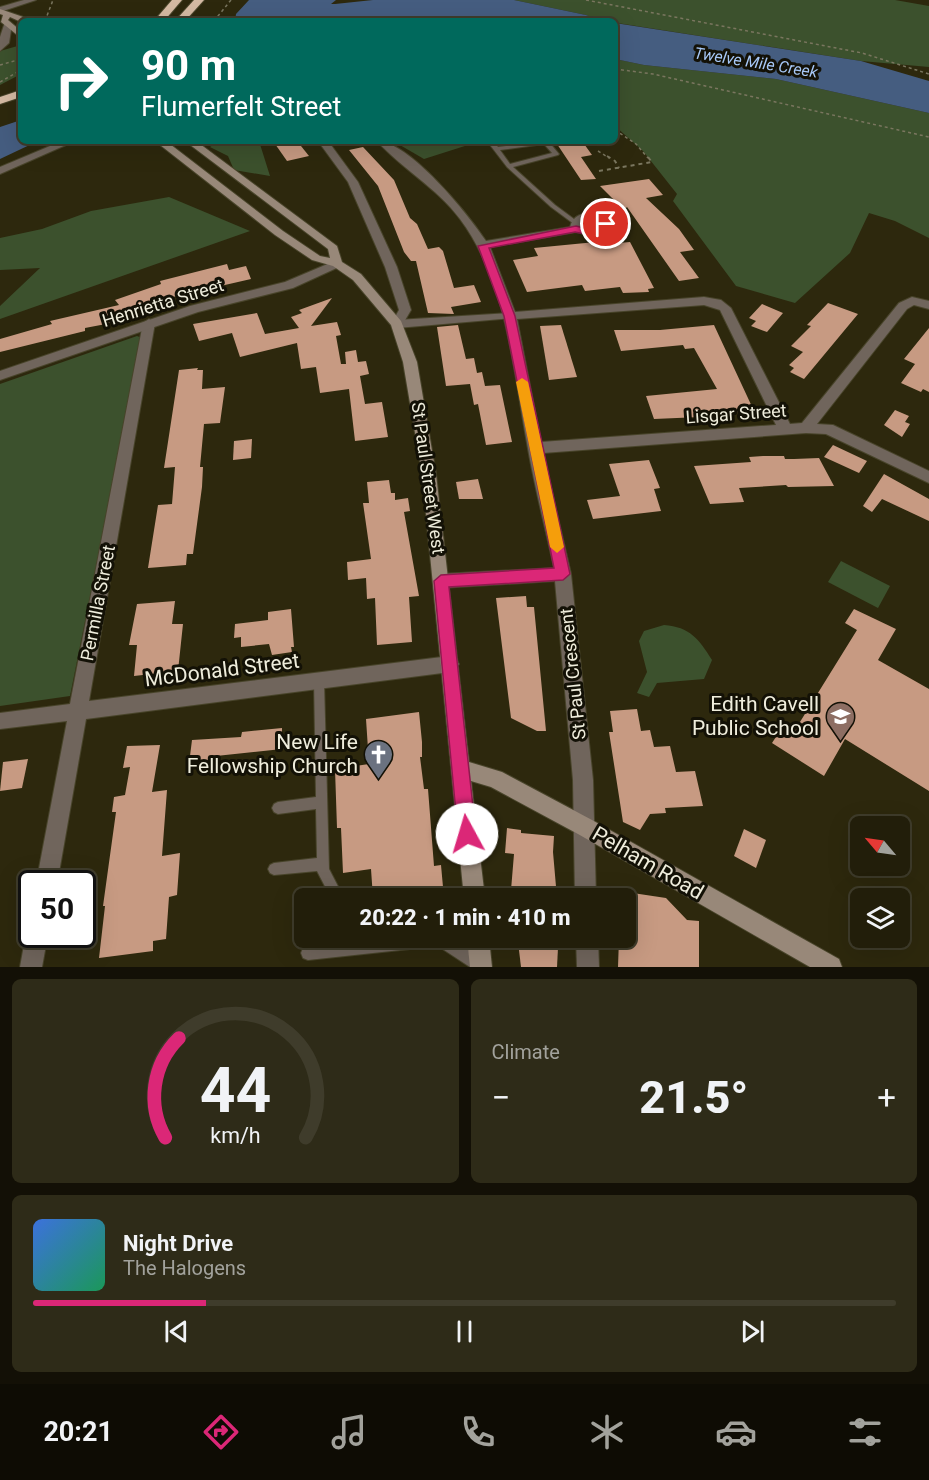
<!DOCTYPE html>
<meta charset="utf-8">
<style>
body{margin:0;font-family:Roboto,sans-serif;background:#2e2b18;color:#f1f3f6;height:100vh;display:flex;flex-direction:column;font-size:22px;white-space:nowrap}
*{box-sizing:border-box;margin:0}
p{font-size:20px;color:#a2a29c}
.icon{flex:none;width:33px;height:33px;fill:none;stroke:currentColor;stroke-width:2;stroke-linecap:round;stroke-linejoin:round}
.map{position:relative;height:967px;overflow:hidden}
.drawer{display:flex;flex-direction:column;gap:12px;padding:12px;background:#131006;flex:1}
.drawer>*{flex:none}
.top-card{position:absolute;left:18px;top:18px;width:600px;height:126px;border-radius:9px;box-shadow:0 6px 24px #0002,0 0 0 2px #3f3c2b;background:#00695c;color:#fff;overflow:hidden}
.needle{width:39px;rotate:299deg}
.fabs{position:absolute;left:850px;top:816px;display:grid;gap:12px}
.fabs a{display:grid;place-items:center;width:60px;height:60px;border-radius:9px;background:#221e0a;box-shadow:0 6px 24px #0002,0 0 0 2px #3f3c2b;font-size:30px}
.speed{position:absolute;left:18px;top:870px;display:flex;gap:12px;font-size:30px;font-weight:700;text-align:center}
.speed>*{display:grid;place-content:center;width:78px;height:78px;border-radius:50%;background:#221e0a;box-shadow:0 6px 24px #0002,0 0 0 2px #3f3c2b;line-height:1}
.speed .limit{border:3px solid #111;border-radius:9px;background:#fff;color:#111}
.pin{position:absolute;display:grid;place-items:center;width:51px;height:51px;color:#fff;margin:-26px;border:3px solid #fff;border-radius:50%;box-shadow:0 2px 6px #0007}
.me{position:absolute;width:66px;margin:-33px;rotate:354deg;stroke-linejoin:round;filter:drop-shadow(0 0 4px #0008)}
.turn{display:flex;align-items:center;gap:21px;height:126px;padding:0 24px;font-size:27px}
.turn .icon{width:78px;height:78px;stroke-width:2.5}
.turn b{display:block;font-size:42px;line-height:51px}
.big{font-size:45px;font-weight:800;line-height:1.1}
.drawer .tile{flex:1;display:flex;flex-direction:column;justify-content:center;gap:9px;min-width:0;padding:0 21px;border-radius:9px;background:#2e2b18}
.drawer .dial{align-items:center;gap:0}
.dial svg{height:156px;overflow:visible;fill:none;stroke:#3f3c2b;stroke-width:7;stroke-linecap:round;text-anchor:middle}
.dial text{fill:#f1f3f6;stroke:none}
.song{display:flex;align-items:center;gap:18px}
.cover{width:72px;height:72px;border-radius:9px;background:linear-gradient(135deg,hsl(220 70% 55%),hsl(150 70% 35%))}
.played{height:6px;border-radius:3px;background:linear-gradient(90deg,#db2777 20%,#3f3c2b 20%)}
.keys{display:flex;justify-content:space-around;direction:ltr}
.heat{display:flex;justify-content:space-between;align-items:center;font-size:33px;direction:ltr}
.drawer .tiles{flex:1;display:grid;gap:12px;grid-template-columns:1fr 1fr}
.tile:last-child{grid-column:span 2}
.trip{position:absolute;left:294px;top:888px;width:342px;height:60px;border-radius:9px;background:#221e0a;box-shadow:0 6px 24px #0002,0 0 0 2px #3f3c2b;font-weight:800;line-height:60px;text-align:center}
.tab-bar{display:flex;height:96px;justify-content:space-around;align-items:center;background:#0e0c04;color:#a2a29c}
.tab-bar .icon{width:42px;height:42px}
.tab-bar .selected{color:#db2777}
.tab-bar b{font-size:27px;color:#f1f3f6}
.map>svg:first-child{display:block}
</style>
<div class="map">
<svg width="929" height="967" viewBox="0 0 929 967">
<rect width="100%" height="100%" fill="#2d280d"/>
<g fill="#3c512d">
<polygon points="514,0 895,0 929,6 929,67 861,61 598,20 586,15"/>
<polygon points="21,45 21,74 0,85 0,51"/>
<polygon points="615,59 644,65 776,79 929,113 929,238 895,221 869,213 850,253 795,303 736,286 673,201 677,194 643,151 615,126"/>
<polygon points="218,141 259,141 270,176 234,170 228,156 210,147"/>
<polygon points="393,141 468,141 468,145 424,159"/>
<polygon points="169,197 250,231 0,319 0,306 40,268 0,270 0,238 42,229 91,211"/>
<polygon points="137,336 142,338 70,696 0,706 0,384"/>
<polygon points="841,561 890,586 878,608 828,582"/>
<path d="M664,625c26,2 35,14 48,35l-8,19 -47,4 -8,14 -12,-4 10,-21 -8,-31 5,-10z"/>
</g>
<g fill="#455d80">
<polygon points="249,0 336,0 331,4 335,4 373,0 514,0 586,15 602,21 235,21 236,14"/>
<polygon points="615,23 861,61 929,81 929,113 776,79 644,65 615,59"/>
<polygon points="21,120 21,141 38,141 0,159 0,127"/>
</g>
<g fill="#c79a82">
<polygon points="273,141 297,141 309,156 287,161"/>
<polygon points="555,141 582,141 592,155 581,157 596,179 581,180"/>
<polygon points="363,147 394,180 410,218 417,224 428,249 439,247 443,251 454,288 474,285 481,302 451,307 454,314 428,313 416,261 411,261 404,252 378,186 349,150"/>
<polygon points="649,179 663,195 646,198 679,229 694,250 680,252 699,278 679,281 627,207 624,210 600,186"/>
<polygon points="606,241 607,244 630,242 654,288 648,289 649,292 623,293 620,287 585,291 582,285 527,292 513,260 538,256 534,248"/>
<polygon points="227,264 229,270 246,266 251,279 164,299 106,324 85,328 85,331 0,352 0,339 52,324 50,321 119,305 115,300 161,284 160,281"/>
<polygon points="332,298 311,326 337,322 341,335 336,336 341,364 346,364 345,352 356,350 358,362 366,361 369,374 360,376 365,404 382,402 388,437 355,441 349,389 320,393 316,367 301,369 297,343 240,357 232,333 199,341 193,324 257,313 265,334 299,328 291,317 302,313 299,310"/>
<polygon points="828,303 858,314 804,379 790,372 794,368 789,365 803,352 791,346 811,326 807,325"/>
<polygon points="762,304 783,313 767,332 751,326 756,321 749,318"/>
<polygon points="458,325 466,359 474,358 477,373 482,372 485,386 500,385 512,442 486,445 478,404 474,405 470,384 446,386 437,327"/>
<polygon points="561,325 577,377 549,380 540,326"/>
<polygon points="714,325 754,411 699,415 700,417 654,419 646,396 717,389 694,348 685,349 683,345 621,351 614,330 660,330"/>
<polygon points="929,328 929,392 923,389 921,392 901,383 915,364 904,359"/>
<polygon points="198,368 197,370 203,370 202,389 225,387 220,423 204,424 200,467 203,467 202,487 193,554 187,554 186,565 148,568 158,505 172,504 175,467 164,468 179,370"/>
<polygon points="895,410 909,416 905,422 910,424 902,437 884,425"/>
<polygon points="252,439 251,458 233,460 234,441"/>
<polygon points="833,445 867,461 859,473 824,457"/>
<polygon points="763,456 784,456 785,459 794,459 819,458 834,486 788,487 786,485 739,488 744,502 710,504 694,466 751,462 749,457"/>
<polygon points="649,460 660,488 654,489 661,511 593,519 587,500 620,496 609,464"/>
<polygon points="884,474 929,499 929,521 882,499 872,512 863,506"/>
<polygon points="478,479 483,499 459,499 456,482"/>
<polygon points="389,480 391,493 395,493 395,500 408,498 410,511 404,512 419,596 409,597 412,642 377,645 375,598 367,599 366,578 348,580 347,562 371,559 363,503 369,503 367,482"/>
<polygon points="526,596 527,607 534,607 546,731 537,731 511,718 496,598"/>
<polygon points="175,601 172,624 183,624 178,671 134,676 137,645 129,645 137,604"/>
<polygon points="291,609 294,647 291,647 292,652 272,655 269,644 241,647 241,637 234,638 235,624 268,620 268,612"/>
<polygon points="854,609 896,629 878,660 929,689 929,791 845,739 824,776 772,743 785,723 795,730 857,630 845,623"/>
<polygon points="637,709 641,731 650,730 654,747 670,746 676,772 695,771 703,806 665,808 666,813 650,814 640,830 623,822 609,732 613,732 610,711"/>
<polygon points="419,712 422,742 422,757 420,757 424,789 428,789 434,866 441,865 444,898 373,898 371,869 343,873 341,828 337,828 335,769 369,764 366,719"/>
<polygon points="282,728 282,749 216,756 215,762 189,764 192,740 241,737 242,732"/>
<polygon points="160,745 152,792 167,790 162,856 180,853 177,895 169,897 166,939 153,941 153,951 99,958 105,906 103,906 116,812 112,812 114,797 125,795 130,767 123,768 127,746"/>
<polygon points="28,759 22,788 0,791 3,762"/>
<polygon points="507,828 521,830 521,833 554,836 553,852 557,898 520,898 520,891 511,890 514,854 505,853"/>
<polygon points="744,829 766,840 756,868 734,856"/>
<polygon points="626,892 666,898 687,920 699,921 699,967 618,967 619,938 626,938"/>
<polygon points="518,942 558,948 557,967 521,967"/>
</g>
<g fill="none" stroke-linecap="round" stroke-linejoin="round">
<defs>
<g id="service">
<path d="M487,141h6l5,6 50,-6 11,13 -1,1 -45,12 42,38 23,17v2h-4l-23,-17 -44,-40zM544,144l8,9 -42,11 -10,-14z"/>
<polygon points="319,676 323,678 324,681 329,869 344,898 331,898 317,871 274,875 270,873 268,869 270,865 274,863 317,858 316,809 278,814 274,812 272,808 274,804 278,802 316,797 314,681 315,678"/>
<polygon points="345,938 358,938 359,940 386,938 449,938 484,960 486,965 485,967 470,967 438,946 308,960 303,958 301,953 303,948 308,946 347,942"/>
</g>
<polygon id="pedestrian" points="510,313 516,316 514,318 397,328 391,324 397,320"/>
<g id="minor">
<polygon points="5,22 12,24 9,43 0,51 0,37"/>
<polygon points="62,141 75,141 0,174 0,167"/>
<polygon points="318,141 328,141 358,182 397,267 411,310 401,327 397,328 391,324 399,310 385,267 348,182"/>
<path d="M377,141c32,0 91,73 109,100l84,-14c4,-16 20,-15 33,-12l9,8c-10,13 -22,13 -36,9l-86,15 25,65 189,-15 17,3 10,8 59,116 12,-1 97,-120 13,-6 17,4v8l-15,-4 -7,4 -90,115 16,1 96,46v12l-103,-49 -20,-1 -263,20 28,121 22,206 3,118h-21l-2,-118 -18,-199 -114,7 -6,-2 -2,-5 2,-5 6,-2 113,-6c-9,-42 -20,-83 -27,-125 -14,-75 -20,-161 -67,-224 -24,-32 -58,-50 -83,-78zM585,220h11l4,3 -8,5 -10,-1zM704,305l16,5 56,115 -235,17 -24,-123z"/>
<polygon points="149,319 155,323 89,701 450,656 456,659 459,664 456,669 450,672 86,719 57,884 36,884 67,721 0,729 0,713 70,704 143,323"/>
<polygon points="32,925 32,934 48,934 42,967 20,967 26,934"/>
<polygon points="576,938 598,938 599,967 577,967"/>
</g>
<g id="tertiary">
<polygon points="24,0 36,0 0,12 0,7"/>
<polygon points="337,260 341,262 341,266 293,288 198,312 0,380 0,371 190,306 285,282"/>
</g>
<g id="secondary">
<polygon points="0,9 29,19 30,21 21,22 10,17 8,20 21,31 21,38 1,22 3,15 0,14"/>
<polygon points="155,141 166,141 283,231 320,256 330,258 328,249 185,141 196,141 337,246 342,262 361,274 401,321 417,362 436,474 469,762 502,772 592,820 839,959 842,967 810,967 578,834 491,787 471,781 485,898 464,898 422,474 403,362 391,325 353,280 333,266 312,260 275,235"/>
<polygon points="467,938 489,938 492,967 470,967"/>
</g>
<g id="motorway">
<polygon points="172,0 182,0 164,21 154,21"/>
<polygon points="194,0 204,0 185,21 175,21"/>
<polygon points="21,90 21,97 0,104 0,97"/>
</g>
</defs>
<use href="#service" stroke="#48442a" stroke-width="2"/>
<use href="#pedestrian" stroke="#48442a" stroke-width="2"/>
<use href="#minor" stroke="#48442a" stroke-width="2"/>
<use href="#tertiary" stroke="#48442a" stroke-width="2"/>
<use href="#secondary" stroke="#48442a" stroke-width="2"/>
<use href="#motorway" stroke="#48442a" stroke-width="2"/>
<g stroke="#7a765f" stroke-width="1.5" stroke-dasharray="3 3" stroke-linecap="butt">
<polyline points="586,0 862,53 929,74"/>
<polyline points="45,21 53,0"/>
<polyline points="214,21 231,0"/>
<polyline points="0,65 21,59"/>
<polyline points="615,69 653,74 929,137"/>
<polyline points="0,82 21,70"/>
<polyline points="615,130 636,144 648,158"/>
<polyline points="598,151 609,158"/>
</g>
<g stroke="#7a765f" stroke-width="2" stroke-dasharray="4 4" stroke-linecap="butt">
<polyline points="607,156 615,161 619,168"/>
<polyline points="599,171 652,162 647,156"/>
</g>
<use href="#service" fill="#70655c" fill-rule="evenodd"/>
<use href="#pedestrian" fill="#70655c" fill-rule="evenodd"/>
<use href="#minor" fill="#70655c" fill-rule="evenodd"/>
<use href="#tertiary" fill="#70655c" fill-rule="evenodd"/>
<use href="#secondary" fill="#988879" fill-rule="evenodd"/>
<use href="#motorway" fill="#d4baa3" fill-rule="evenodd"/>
</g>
<path fill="#db2777" stroke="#8e194d" stroke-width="1.5" d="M606,220l6,4c-10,12 -22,12 -37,8l-86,16 26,68 55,258 -7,6 -114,7 27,247 -2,6 -7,3 -6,-3 -3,-6 -24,-253 7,-6 113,-7 -50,-252 -26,-70 98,-20c19,5 15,1 30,-6z"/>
<polygon fill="#f59e0b" points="522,378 528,382 564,547 557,553 550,547 516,382"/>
<defs>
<symbol id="school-pin" viewBox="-11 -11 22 30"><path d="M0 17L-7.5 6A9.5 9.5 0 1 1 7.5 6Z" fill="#8d6e63" stroke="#131106"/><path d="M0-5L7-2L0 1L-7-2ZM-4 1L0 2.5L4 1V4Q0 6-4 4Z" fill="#fff"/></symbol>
<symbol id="church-pin" viewBox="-11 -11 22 30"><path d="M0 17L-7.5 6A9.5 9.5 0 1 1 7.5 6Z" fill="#6b7280" stroke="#131106"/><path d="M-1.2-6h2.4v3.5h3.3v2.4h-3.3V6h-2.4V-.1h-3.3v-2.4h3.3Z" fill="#fff"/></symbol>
</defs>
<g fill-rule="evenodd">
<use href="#school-pin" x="824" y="700" width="33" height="45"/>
<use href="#church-pin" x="362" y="738" width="33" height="45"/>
</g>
<g text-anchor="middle" stroke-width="6" stroke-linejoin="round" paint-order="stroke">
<g font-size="16" font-style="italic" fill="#a7c8f7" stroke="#131106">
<text transform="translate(756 62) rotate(9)" y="6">Twelve Mile Creek</text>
</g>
<g font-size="18" fill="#efeddc" stroke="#131106">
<text transform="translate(163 303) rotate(-17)" y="6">Henrietta Street</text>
<text transform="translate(736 414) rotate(-4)" y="6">Lisgar Street</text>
<text transform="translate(428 478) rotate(82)" y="6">St Paul Street West</text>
<text transform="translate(98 603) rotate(-79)" y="6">Permilla Street</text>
<text transform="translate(573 674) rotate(-96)" y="6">St Paul Crescent</text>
</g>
<g font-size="21" fill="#efeddc" stroke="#131106">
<text transform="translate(222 670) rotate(-7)" y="7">McDonald Street</text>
<text transform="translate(648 863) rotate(30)" y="7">Pelham Road</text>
</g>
<g font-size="21" fill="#efeddc" stroke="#131106" text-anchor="end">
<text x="819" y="711">Edith Cavell<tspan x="819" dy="24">Public School</tspan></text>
<text x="358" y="749">New Life<tspan x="358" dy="24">Fellowship Church</tspan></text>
</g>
</g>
</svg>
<div class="fabs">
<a><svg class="needle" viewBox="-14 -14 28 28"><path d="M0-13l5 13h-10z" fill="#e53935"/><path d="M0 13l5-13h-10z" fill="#a2a29c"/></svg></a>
<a><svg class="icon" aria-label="layers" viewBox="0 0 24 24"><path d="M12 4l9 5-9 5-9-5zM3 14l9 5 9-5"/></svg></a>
</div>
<div class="speed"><div class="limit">50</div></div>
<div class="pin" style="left:606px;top:224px;background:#d93025"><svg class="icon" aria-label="arrive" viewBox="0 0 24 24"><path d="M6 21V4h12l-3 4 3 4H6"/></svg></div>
<svg class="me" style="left:467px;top:834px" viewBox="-20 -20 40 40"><circle r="19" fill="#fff"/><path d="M0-13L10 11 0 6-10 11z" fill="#db2777"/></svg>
<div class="trip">20:22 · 1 min · 410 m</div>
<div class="top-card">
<div class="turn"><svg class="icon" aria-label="right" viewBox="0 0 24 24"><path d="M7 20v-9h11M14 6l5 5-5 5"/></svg><div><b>90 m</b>Flumerfelt Street</div></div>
</div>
</div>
<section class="drawer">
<div class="tiles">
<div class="tile dial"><svg viewBox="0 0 100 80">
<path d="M14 69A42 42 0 1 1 86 69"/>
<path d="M14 69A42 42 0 0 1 21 18" stroke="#db2777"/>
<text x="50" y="56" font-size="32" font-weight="700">44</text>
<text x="50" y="72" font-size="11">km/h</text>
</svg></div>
<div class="tile"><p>Climate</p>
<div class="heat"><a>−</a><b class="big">21.5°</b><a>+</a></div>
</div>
<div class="tile">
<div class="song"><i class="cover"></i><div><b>Night Drive</b><p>The Halogens</p></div></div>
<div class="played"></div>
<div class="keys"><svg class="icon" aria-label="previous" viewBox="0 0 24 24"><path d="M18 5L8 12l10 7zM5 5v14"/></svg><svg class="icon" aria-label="pause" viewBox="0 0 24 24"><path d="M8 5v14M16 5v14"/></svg><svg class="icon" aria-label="next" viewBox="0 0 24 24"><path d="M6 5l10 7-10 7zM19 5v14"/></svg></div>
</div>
</div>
</section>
<nav class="tab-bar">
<b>20:21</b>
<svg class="icon selected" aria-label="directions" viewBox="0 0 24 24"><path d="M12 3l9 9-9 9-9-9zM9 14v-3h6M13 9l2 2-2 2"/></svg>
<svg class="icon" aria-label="music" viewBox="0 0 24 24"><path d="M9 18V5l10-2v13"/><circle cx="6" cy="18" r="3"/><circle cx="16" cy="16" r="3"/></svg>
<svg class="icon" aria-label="phone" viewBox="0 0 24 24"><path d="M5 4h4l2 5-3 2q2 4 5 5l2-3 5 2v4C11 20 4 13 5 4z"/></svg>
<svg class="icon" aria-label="climate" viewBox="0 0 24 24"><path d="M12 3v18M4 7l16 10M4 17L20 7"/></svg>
<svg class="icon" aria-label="car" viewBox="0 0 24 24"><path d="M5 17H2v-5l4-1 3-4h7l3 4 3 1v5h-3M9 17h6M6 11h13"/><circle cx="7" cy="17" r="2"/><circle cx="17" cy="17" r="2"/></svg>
<svg class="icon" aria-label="filters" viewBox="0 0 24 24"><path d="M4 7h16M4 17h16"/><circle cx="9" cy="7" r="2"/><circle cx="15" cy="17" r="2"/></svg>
</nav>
